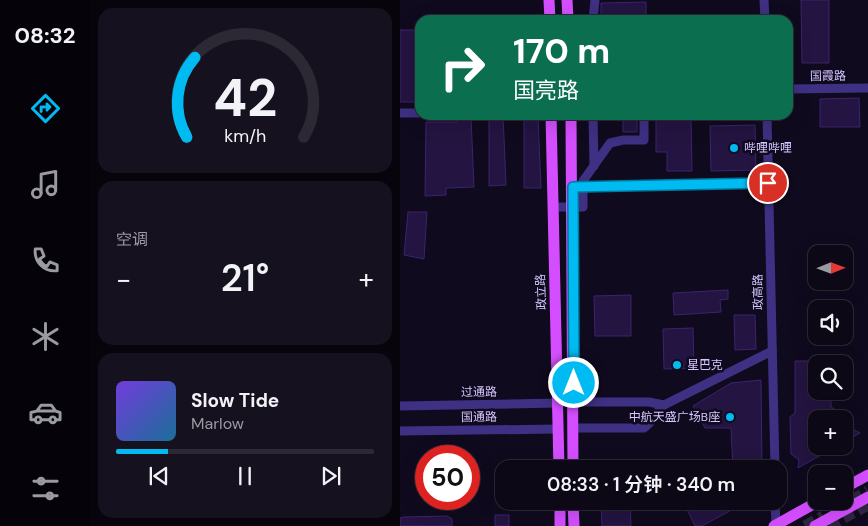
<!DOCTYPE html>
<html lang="zh">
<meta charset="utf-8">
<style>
body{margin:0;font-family:"DM Sans","Noto Sans SC",sans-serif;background:#15111f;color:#f1f3f6;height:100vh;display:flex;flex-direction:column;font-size:19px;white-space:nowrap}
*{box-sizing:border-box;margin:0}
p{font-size:16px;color:#9a9aa1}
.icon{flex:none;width:28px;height:28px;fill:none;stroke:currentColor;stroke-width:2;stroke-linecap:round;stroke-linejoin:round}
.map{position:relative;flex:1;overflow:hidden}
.sheet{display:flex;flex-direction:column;gap:8px;padding:8px;background:#07040c;width:310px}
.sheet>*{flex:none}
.top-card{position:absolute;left:15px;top:15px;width:378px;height:105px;border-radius:15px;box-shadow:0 5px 20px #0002,0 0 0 1px #2c2935;background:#0b6e4f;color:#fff;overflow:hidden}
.needle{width:32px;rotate:89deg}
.controls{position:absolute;left:408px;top:245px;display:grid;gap:10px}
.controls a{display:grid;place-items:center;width:45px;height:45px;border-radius:10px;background:#0c0816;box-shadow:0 5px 20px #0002,0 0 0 1px #2c2935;font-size:25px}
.speed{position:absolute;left:15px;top:445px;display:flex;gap:10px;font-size:25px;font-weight:700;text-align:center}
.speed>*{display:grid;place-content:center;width:65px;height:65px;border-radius:50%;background:#0c0816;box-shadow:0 5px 20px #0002,0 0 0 1px #2c2935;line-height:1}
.speed .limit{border:8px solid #d22;background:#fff;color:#111}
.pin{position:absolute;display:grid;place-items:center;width:42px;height:42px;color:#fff;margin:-21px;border:2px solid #fff;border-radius:50%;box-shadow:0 1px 5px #0007}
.me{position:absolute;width:55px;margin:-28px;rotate:0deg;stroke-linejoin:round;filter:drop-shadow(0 0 4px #0008)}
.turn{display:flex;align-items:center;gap:18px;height:105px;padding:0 15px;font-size:22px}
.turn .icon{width:65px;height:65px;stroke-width:2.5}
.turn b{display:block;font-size:35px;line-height:42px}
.big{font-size:38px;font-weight:600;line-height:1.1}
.sheet .card{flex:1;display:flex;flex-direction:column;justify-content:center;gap:8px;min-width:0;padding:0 18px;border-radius:15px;background:#15111f}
.sheet .dial{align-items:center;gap:0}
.dial svg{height:130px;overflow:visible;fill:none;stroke:#2c2935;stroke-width:7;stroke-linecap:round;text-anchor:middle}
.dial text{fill:#f1f3f6;stroke:none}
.song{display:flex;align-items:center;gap:15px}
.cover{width:60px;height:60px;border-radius:8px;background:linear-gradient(135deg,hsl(260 70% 55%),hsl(200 70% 35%))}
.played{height:5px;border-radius:2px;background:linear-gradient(90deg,#00baf2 20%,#2c2935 20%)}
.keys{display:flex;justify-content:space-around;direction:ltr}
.heat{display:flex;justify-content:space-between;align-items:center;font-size:28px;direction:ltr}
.trip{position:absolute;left:95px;top:460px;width:292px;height:50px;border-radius:15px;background:#0c0816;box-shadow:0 5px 20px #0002,0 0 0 1px #2c2935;font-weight:600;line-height:50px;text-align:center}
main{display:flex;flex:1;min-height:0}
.tab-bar{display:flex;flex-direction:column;width:90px;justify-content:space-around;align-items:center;background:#050309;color:#9a9aa1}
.tab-bar .icon{width:35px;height:35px}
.tab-bar .selected{color:#00baf2}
.tab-bar b{font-size:22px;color:#f1f3f6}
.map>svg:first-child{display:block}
</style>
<main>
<nav class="tab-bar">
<b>08:32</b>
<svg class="icon selected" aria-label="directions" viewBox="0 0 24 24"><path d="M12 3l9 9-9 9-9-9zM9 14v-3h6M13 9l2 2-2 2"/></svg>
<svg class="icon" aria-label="music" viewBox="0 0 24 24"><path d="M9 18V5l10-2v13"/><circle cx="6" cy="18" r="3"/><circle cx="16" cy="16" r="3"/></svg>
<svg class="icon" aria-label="phone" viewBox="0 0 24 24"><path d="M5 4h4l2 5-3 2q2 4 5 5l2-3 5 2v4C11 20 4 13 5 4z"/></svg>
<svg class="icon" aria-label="climate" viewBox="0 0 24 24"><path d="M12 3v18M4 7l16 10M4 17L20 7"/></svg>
<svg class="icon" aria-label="car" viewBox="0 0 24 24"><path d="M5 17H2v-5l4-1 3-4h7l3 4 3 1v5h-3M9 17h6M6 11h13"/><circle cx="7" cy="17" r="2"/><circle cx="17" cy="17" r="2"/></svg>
<svg class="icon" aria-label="filters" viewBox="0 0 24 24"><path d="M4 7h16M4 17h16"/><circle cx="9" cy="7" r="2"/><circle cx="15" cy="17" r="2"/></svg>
</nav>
<section class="sheet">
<div class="card dial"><svg viewBox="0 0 100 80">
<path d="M14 69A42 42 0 1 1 86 69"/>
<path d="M14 69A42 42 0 0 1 19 20" stroke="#00baf2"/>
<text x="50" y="56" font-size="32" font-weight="700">42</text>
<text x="50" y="72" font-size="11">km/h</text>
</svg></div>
<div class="card"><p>空调</p>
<div class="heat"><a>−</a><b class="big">21°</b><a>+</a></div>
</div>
<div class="card">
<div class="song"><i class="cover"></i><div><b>Slow Tide</b><p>Marlow</p></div></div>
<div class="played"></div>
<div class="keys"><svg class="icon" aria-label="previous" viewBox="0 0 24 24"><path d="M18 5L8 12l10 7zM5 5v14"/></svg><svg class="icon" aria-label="pause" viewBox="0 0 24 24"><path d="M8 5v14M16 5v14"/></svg><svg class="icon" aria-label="next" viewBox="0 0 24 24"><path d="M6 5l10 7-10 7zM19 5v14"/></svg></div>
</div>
</section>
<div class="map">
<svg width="468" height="526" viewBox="0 0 468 526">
<rect width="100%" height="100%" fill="#100a1e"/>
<g fill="#231441" stroke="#3c236f">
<polygon points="401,0 429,0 429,63 402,63"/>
<polygon points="246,2 246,20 201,20 201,3"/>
<polygon points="0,30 16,30 17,102 0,102"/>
<polygon points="459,98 460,127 420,127 420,99"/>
<polygon points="103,115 106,185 89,186 89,117"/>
<rect x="223" y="115" width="14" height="17"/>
<polygon points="71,117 74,187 46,188 46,195 25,196 26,122 57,122 57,118"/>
<polygon points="138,118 141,188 124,188 124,119"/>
<polygon points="291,118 292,171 267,171 267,152 256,152 256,119"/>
<polygon points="355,125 356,170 311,171 310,126"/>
<polygon points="8,212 27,212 24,259 4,255"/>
<polygon points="328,290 328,299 320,300 321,312 274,315 273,293"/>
<polygon points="231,295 231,336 195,336 194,296"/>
<polygon points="334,315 355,315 356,349 335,350"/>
<polygon points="293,328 294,368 264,369 263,329"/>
<polygon points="395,361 416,361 416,391 431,391 431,407 451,419 452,429 460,433 444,442 444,419 416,419 416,446 437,446 398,468 399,460 391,454 390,417 395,413"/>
<polygon points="361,380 362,469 333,469 331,428 305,428 293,406 331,383"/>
<polygon points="201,501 230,501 231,526 202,526"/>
<polygon points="283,501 348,501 302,526 295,526"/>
<rect x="95" y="515" width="14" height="11"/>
<polygon points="47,516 52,519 52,526 0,526 0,518 4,517"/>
</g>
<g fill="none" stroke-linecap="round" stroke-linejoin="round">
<g stroke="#2e2640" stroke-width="11" stroke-dasharray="11 5.5" stroke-linecap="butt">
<polyline points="452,500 468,491"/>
<polyline points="405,526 423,516"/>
<polyline points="429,526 468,505"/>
</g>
<g stroke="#3e3082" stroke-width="9">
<polyline points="364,0 365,20"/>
<polyline points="193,20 195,0"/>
<polyline points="388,89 468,88"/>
<polyline points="0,113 20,113"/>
<polyline points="193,115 194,166"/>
<polyline points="367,115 375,469"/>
<polyline points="173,187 368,183"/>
<polyline points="153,207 183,207 183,181 210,143 223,140 244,140 244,115"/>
<polyline points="174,402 249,402 264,405"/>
<polyline points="0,406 158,403"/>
<path d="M174,428h70c9,-6 12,-17 20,-23l108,-54"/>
<polyline points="0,431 158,429"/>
<polyline points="375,501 376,526"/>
</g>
<g stroke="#d44eff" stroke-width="11">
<polyline points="149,0 150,20"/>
<polyline points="167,0 168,20"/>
<polyline points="151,115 159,469"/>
<polyline points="171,115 173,469"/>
<polyline points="444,488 468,475"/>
<polyline points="160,501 160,526"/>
<polyline points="173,501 174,526"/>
<polyline points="374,526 419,501"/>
<polyline points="415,526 468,497"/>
</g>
</g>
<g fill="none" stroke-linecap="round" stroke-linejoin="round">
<defs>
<polyline id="route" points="174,383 173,187 368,183"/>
</defs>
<use href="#route" stroke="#00799d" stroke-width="12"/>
<use href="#route" stroke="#00baf2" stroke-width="9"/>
</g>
<g fill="#00baf2" stroke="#100a1e" stroke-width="2">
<circle cx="334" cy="148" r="5"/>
<circle cx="277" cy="365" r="5"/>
<circle cx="330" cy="417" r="5"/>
</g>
<g text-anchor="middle" stroke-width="5" stroke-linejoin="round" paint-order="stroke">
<g font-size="12" fill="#d5c7ff" stroke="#100a1e">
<text transform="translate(428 76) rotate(-1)" y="4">国霞路</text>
<text transform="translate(141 292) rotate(-92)" y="4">政立路</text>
<text transform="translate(358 292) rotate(-91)" y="4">政高路</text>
<text transform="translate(79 392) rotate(-1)" y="4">过通路</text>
<text transform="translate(79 417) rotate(-1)" y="4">国通路</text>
</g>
<g font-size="12" fill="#d5c7ff" stroke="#100a1e" text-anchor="start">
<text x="344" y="152">哔哩哔哩</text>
<text x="287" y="369">星巴克</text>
<text x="320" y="421" text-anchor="end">中航天盛广场B座</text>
</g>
</g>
</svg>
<div class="controls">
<a><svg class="needle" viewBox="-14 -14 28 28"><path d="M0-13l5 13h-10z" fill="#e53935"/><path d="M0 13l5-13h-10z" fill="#9a9aa1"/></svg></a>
<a><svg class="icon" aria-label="sound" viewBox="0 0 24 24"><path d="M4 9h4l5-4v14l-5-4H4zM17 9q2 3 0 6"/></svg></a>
<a><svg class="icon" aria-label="search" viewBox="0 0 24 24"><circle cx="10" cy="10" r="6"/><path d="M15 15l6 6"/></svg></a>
<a>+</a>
<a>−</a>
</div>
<div class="speed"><div class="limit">50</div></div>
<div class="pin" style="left:368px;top:183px;background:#d93025"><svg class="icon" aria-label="arrive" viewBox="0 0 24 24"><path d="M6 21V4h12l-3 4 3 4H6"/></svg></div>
<svg class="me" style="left:174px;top:383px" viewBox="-20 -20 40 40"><circle r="17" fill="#00baf2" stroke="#fff" stroke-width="3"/><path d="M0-11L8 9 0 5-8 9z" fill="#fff"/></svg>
<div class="trip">08:33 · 1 分钟 · 340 m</div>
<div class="top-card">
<div class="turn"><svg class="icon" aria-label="right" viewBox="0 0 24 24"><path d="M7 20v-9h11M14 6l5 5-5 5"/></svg><div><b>170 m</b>国亮路</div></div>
</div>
</div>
</main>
